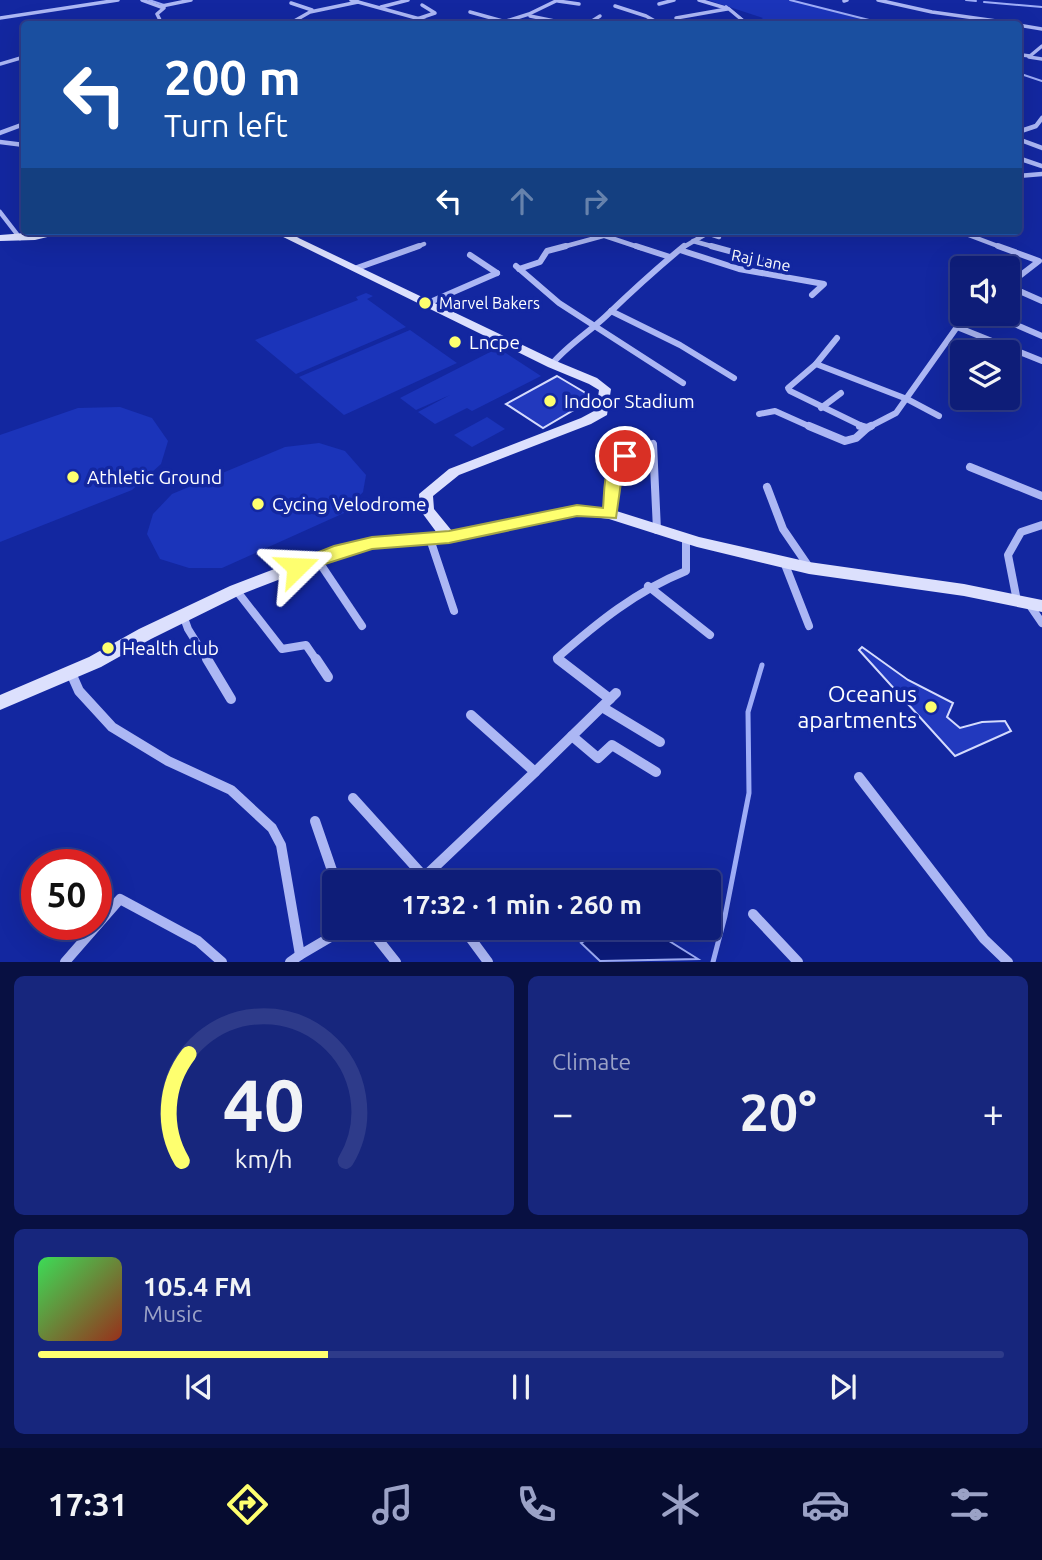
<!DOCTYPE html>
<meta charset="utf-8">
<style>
body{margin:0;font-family:Ubuntu,sans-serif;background:#17267d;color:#f1f3f6;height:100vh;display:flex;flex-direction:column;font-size:26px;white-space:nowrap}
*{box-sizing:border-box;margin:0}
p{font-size:23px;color:#9ba2c6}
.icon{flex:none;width:38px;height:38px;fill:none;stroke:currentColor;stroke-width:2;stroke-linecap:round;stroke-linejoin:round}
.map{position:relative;height:962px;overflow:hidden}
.drawer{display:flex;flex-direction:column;gap:14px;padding:14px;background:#081042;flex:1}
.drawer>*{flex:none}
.banner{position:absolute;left:21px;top:21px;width:1001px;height:214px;border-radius:7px;box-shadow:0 7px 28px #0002,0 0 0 2px #2e3b8a;background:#1a4fa0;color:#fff;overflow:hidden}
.tools{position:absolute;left:950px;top:256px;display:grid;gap:14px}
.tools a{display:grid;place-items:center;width:70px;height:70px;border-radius:7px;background:#0e1d78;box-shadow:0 7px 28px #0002,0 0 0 2px #2e3b8a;font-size:35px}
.speed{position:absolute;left:21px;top:849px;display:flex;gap:14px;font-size:35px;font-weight:700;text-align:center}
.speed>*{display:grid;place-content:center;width:91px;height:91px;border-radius:50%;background:#0e1d78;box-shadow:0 7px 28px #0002,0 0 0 2px #2e3b8a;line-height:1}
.speed .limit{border:10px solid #d22;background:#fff;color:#111}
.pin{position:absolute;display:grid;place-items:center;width:60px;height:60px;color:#fff;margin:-30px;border:4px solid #fff;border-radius:50%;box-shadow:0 2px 7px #0007}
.me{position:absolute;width:77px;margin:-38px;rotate:69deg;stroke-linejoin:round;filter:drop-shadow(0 0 5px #0008)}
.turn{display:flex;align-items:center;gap:24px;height:147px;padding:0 28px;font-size:32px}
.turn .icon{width:91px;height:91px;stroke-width:2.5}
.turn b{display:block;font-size:49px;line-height:60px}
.lanes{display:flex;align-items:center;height:66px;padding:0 28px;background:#0003;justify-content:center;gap:35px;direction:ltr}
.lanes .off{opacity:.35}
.big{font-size:52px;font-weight:700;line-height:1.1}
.drawer .widget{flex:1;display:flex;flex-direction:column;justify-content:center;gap:10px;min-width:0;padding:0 24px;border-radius:10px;background:#17267d}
.drawer .dial{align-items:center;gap:0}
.dial svg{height:182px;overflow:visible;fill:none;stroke:#2e3b8a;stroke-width:7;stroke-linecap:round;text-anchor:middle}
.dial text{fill:#f1f3f6;stroke:none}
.song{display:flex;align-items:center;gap:21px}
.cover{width:84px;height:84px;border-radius:10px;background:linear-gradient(135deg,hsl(130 70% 55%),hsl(10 70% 35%))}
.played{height:7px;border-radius:4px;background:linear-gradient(90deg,#feff6f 30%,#2e3b8a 30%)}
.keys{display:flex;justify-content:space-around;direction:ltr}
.heat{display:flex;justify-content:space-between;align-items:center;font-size:38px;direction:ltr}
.drawer .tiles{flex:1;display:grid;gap:14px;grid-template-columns:1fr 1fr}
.widget:last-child{grid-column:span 2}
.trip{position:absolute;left:322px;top:870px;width:399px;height:70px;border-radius:7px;background:#0e1d78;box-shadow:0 7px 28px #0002,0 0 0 2px #2e3b8a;font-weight:700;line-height:70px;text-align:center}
.dock{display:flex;height:112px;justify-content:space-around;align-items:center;background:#060c30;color:#9ba2c6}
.dock .icon{width:49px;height:49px}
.dock .active{color:#feff6f}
.dock b{font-size:32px;color:#f1f3f6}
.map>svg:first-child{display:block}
</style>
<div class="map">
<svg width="1042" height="962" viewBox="0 0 1042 962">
<rect width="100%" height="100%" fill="#1327a0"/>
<g fill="#1b34ba">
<polygon points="708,0 793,0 878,24 773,24 758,21 763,18"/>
<polygon points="366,293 373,296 367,299 406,327 296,374 255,340 358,300 356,297"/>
<polygon points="410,330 457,363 344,415 299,377"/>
<polygon points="498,348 541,376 472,411 467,408 435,424 418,412 450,395 416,410 400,398"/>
<polygon points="120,407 152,418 168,441 161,464 132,490 0,542 0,435 78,408"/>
<polygon points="487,417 505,429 472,447 454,435"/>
<polygon points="319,443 345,451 366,475 363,492 344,513 222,568 189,568 160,559 147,534 153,514 172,494 285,447"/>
</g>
<polygon fill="#0c1b7c" stroke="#9eadf7" stroke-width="2" points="607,928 654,928 658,934 698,959 600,961 581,943"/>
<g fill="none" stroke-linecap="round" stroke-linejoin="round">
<g stroke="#9eadf7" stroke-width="2">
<polyline points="149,0 164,5"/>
<polyline points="790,0 869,20"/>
<polyline points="966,0 976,1"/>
<polyline points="984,2 1042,7"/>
<polyline points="726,6 748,24"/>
<polyline points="1018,73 1042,81"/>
</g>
<polyline stroke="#9eadf7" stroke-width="5" points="713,962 725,916 749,793 748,712 762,665"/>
</g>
<g fill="#2239be" stroke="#d5dbfd" stroke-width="2">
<polygon points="557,376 594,398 543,428 506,404"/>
<polygon points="862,647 908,680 953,703 947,717 960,728 982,722 1005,721 1011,731 955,756 859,650"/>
</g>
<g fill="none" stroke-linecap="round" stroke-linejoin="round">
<g stroke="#acb7f4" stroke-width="3.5">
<polyline points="142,0 164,8 157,14 162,24"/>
<polyline points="351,0 438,24"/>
<polyline points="699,0 729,9 747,24"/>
<polyline points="878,0 932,12 1018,24"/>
<polyline points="558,1 579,4"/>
<polyline points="844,1 847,0"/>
<polyline points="291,3 312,10"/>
<polyline points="659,4 674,0"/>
<polyline points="162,6 191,0"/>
<polyline points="615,6 646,16 660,24"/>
<polyline points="381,7 408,0"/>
<polyline points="470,12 506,22"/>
<polyline points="530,16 569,24"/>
<polyline points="0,18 118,0"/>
<polyline points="676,18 727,9"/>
<polyline points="417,19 435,13 422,5"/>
<polyline points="289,24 310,12 358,2"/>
<polyline points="401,24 419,20"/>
<polyline points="497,24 529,14 558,0"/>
<polyline points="593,24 589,23 600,16"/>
<polyline points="1018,25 1042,29"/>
<polyline points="1022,55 1030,56 1042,46"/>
<polyline points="1029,57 1042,59"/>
<polyline points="0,64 24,57"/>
</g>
<g stroke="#acb7f4" stroke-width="4.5">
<polyline points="1018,132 1036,126 1042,118"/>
<polyline points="0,133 24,124"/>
<polyline points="1018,139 1042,148"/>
<polyline points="0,142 24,145"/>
<polyline points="1018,158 1042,166"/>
<polyline points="1018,176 1042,174"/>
<polyline points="0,212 20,238"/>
<polyline points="590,231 641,248"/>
<polyline points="958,231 1003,248"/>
<polyline points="707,233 719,237"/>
<polyline points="291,237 311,231"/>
<polyline points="693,241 718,248"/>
<polyline points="414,248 424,244"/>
<polyline points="559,248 603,236"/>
<polyline points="682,248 711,231"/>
</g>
<g stroke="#acb7f4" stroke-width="6">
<polyline points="636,246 670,257"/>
<polyline points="711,246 777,264"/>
<polyline points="998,246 1039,261 1008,285"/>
<polyline points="680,250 739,269 824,284 812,295"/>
<polyline points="470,255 497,273"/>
<polyline points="516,266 559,303 683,383"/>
<polyline points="357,268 419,246"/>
<polyline points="519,269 540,262 547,251 566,246"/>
<polyline points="1008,286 1042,301"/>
<polyline points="428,303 497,273"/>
<polyline points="611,311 680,345 734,378"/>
<polyline points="970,313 957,327 1042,361"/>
<polyline points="989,313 1042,336"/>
<polyline points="837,338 816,364 907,399 939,416"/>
<path d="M552,364c16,-19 36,-31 54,-48 26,-25 50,-47 78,-70"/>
<polyline points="816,364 788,388 790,391 866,428"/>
<polyline points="821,408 841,393"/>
<polyline points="759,414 775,411 813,428"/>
<polyline points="867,428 896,413 957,327"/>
</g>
<g stroke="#acb7f4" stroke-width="8">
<polyline points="809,426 845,441 856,438 867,428 860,426"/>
<polyline points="867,428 871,426"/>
<polyline points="970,467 1042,496"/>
<polyline points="767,487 783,529 809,567"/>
<path d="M610,514c5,-46 -2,-51 43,-70l4,86"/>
<polyline points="430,539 454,611"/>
<polyline points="317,559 362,626"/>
<polyline points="784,562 809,626"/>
<polyline points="648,586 710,635"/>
<polyline points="236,590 282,649 306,645 317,661"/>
<polyline points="1017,601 1008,555 1021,532 1042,525"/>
<polyline points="1029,604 1042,623"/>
<polyline points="183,615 188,629 208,661"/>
<path d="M561,661l-4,-3c40,-35 79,-67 129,-87v-32"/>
</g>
<g stroke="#acb7f4" stroke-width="10">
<polyline points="207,659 231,699"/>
<polyline points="316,659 328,677"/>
<polyline points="558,659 610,699"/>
<polyline points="71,673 79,691 112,727 168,761 231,790 272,828 281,845 300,955 346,928"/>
<polyline points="602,707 660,742"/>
<polyline points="572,736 598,758 612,745 656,772"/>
<polyline points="535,772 616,693"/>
<polyline points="859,777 984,939 1008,962"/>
<polyline points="353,798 429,882"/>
<polyline points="315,821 336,882"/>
<polyline points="419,882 535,772 471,715"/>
<polyline points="753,914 798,962"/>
<polyline points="369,928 396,962"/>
<polyline points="463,928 488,962"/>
<polyline points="65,962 120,899 198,941 222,962"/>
<polyline points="290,962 300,955"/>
</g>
<g fill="#dce0fd" fill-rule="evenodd">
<polygon points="51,231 72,231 35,240 0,241 0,235"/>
<polygon points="271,231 284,231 556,361 597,378 611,389 607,415 591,424 459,475 433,496 434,509 452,531 577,505 610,509 699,537 809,562 964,584 1042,600 1042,612 964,596 809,574 697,547 609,519 577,515 449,542 372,548 343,555 242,594 151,639 101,667 0,710 0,695 89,657 139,629 230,586 335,546 372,538 437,533 420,510 419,494 449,469 581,418 596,410 599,390 589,384 548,367"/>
</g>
</g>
<path fill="#feff6f" stroke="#a5a648" stroke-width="2" d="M625,451l8,5 -10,12 -7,50 -39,-2 -128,27 -77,6 -75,24 -6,-2 -3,-4 3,-4 43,-17 38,-9 77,-6 128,-26 26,3c2,-20 -1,-50 22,-57z"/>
<g fill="#feff6f" stroke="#1327a0" stroke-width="2.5">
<circle cx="425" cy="303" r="7"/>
<circle cx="455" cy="342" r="7"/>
<circle cx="550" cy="401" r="7"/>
<circle cx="73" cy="477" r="7"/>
<circle cx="258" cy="504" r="7"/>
<circle cx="108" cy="648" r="7"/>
<circle cx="931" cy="707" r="7"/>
</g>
<g text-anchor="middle" stroke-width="7" stroke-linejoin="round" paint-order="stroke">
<g font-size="16" fill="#fff" stroke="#1327a0">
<text transform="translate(761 260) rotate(11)" y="6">Raj Lane</text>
</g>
<g font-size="16" fill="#fff" stroke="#1327a0" text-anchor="start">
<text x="439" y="309">Marvel Bakers</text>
</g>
<g font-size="19" fill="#fff" stroke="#1327a0" text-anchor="start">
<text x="469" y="349">Lncpe</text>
<text x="564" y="408">Indoor Stadium</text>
<text x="87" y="484">Athletic Ground</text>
<text x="272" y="511">Cycing Velodrome</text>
<text x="122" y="655">Health club</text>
</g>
<g font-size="23" fill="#fff" stroke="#1327a0" text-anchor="end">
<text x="917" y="702">Oceanus<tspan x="917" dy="26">apartments</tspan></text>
</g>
</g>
</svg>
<div class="tools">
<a><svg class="icon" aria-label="sound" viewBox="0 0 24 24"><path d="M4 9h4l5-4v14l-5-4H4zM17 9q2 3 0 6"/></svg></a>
<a><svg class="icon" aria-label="layers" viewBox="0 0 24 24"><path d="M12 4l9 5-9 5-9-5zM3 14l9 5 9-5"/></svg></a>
</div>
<div class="speed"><div class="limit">50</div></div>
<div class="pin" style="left:625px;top:456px;background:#d93025"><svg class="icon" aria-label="arrive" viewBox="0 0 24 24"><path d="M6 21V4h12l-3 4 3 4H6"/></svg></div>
<svg class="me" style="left:297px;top:567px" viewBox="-20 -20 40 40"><path d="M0-17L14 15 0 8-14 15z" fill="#feff6f" stroke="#fff" stroke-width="4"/></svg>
<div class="trip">17:32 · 1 min · 260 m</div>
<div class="banner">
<div class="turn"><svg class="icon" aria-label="left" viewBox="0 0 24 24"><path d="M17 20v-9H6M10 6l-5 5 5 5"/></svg><div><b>200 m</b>Turn left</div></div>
<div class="lanes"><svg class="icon" aria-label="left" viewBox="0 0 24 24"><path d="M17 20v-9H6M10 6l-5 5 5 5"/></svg><svg class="icon off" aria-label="ahead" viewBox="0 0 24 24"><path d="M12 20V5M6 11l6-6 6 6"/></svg><svg class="icon off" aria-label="right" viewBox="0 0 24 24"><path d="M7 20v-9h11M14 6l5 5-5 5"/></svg></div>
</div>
</div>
<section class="drawer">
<div class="tiles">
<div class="widget dial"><svg viewBox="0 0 100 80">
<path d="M14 69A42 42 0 1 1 86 69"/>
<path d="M14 69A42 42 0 0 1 17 22" stroke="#feff6f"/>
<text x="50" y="56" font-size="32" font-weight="700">40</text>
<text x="50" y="72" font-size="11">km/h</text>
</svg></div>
<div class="widget"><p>Climate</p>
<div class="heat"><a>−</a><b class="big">20°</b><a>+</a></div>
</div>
<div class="widget">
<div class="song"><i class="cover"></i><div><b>105.4 FM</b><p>Music</p></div></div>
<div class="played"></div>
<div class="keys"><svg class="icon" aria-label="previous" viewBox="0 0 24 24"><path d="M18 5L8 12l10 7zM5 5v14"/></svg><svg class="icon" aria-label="pause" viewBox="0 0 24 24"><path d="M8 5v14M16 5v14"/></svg><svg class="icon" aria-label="next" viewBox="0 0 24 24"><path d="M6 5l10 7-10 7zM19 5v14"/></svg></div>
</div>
</div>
</section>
<nav class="dock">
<b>17:31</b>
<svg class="icon active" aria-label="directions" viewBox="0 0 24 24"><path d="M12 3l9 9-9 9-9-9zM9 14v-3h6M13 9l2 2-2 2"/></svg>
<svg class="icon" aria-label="music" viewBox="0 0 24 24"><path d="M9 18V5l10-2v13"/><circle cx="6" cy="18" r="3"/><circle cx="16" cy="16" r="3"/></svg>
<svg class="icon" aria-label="phone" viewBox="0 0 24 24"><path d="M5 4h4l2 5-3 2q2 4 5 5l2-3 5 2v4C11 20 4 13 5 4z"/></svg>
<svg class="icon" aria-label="climate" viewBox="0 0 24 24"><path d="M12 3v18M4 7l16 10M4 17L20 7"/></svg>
<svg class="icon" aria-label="car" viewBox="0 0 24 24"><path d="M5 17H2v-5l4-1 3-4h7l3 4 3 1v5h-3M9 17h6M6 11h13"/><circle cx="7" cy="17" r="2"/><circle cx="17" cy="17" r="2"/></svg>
<svg class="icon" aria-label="filters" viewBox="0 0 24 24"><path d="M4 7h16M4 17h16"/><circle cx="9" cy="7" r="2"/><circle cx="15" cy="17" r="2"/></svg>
</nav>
